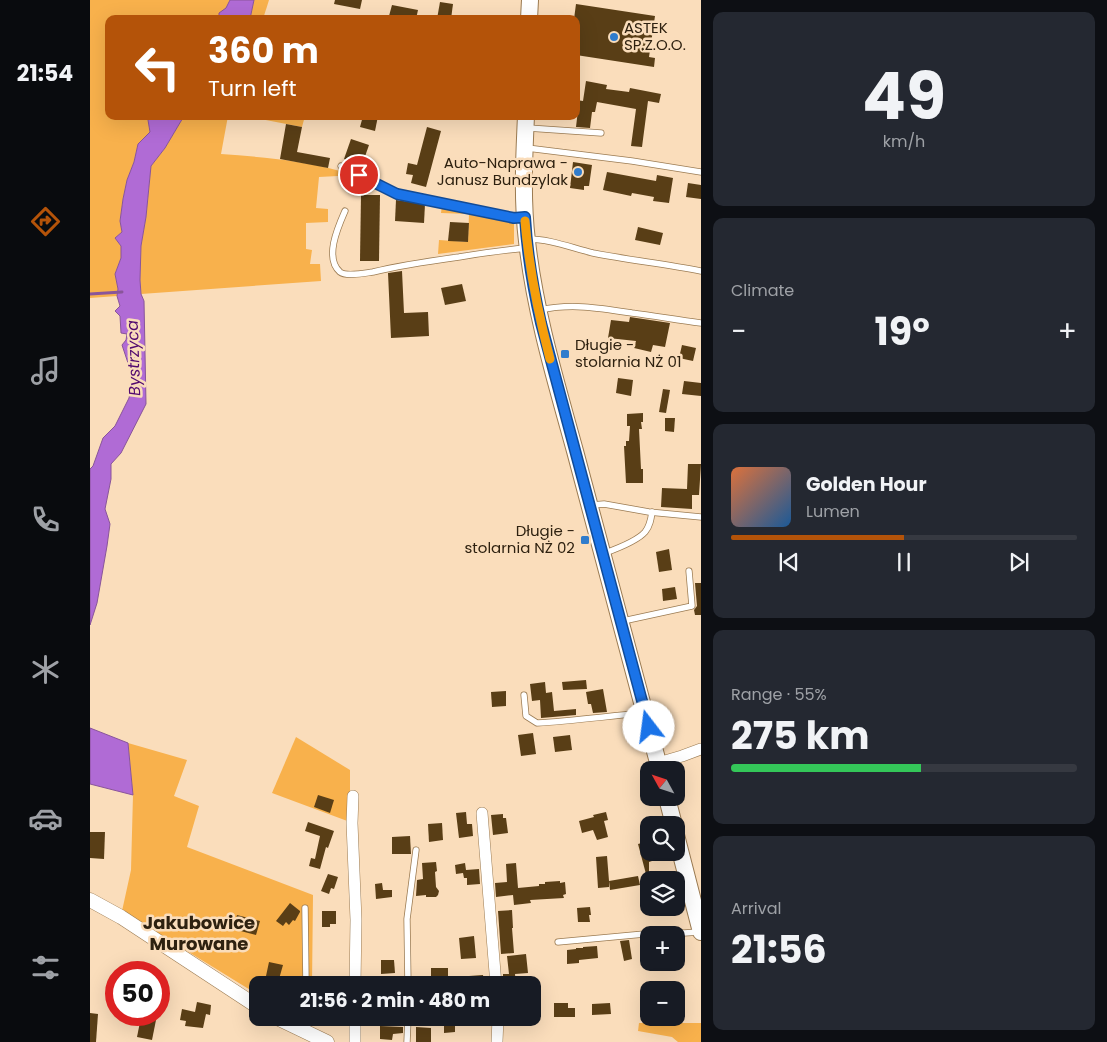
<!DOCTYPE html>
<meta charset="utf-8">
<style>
body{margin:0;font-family:Poppins,sans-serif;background:#242831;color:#f1f3f6;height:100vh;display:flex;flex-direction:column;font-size:19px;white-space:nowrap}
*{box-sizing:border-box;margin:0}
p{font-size:16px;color:#9ea1a6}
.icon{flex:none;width:28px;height:28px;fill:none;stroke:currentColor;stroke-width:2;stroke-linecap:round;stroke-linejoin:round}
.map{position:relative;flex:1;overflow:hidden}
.panel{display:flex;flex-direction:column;gap:12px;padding:12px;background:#0d0f14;width:406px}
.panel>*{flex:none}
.top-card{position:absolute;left:15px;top:15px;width:475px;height:105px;border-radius:10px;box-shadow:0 5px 20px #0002;background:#b45309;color:#fff;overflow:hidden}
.needle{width:32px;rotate:310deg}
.fabs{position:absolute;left:550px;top:761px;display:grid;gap:10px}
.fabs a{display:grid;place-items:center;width:45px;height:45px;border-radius:10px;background:#171b24;box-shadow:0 5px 20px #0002;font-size:25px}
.speed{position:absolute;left:15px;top:961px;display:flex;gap:10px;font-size:25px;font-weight:700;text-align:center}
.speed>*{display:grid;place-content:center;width:65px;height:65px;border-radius:50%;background:#171b24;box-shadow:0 5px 20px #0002;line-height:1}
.speed .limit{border:8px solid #d22;background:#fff;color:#111}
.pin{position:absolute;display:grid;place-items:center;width:42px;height:42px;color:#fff;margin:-21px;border:2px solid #fff;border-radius:50%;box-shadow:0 1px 5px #0007}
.me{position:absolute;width:55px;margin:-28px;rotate:345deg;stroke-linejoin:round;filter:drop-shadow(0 0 4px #0008)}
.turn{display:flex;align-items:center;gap:18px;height:105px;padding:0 20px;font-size:22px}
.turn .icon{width:65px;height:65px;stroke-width:2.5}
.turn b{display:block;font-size:35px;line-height:42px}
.big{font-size:38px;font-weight:700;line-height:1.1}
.panel .widget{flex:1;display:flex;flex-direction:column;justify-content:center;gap:8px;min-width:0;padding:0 18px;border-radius:10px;background:#242831}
.panel .dial{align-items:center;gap:0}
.dial b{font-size:65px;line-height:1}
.song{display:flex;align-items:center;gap:15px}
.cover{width:60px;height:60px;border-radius:8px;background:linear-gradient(135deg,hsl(20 70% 55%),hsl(210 70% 35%))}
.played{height:5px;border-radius:2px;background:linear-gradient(90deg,#b45309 50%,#363941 50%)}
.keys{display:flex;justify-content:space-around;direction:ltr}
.heat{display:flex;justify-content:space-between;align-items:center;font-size:28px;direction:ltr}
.charge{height:8px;border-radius:4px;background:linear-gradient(90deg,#34c759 55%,#363941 0)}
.trip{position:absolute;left:159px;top:976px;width:292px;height:50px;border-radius:10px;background:#171b24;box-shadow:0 5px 20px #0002;font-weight:700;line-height:50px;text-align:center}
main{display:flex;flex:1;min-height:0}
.tabs{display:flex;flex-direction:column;width:90px;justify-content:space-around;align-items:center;background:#090b0e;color:#9ea1a6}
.tabs .icon{width:35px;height:35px}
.tabs .on{color:#b45309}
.tabs b{font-size:22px;color:#f1f3f6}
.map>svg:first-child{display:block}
</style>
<main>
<nav class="tabs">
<b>21:54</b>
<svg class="icon on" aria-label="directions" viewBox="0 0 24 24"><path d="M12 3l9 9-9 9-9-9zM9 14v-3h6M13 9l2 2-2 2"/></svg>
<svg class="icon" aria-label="music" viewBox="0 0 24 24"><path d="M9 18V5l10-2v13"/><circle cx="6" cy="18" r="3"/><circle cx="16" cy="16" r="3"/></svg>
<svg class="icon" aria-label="phone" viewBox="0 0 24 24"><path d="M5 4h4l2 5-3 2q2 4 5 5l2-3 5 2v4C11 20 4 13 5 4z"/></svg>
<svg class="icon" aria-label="climate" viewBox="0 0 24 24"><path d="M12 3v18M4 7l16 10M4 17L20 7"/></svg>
<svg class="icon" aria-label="car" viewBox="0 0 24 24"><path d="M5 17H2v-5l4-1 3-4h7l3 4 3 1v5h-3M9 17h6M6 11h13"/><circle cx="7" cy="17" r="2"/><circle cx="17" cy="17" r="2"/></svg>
<svg class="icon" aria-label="filters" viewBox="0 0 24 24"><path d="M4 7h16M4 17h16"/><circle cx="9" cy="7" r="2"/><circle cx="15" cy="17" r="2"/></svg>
</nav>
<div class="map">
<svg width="611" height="1042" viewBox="0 0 611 1042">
<rect width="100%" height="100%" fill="#faddbb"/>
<g fill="#f8b14c">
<polygon points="0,0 140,0 137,8 129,19 19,19 19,116 62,116 58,120 60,132 48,144 44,162 37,180 33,199 30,221 32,232 25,238 31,246 31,258 25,274 28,289 27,296 0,298"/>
<polygon points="164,0 179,0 173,19 160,19"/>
<path d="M94,116h44l-7,38c40,3 80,6 119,17l-2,5 -19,1 -3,31 12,1v13l-22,1v26l6,1 -2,14h10l1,17 -180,13 -1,-14 1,-34 5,-29 5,-51 14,-18z"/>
<polygon points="155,116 215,116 212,127"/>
<polygon points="352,205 424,218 424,244 348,254 349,240 378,242 379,214 351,213"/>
<polygon points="206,737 260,770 260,822 182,793"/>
<polygon points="38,743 97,760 84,796 109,806 97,847 223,895 222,985 168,985 167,994 32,911 41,870 43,795"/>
<polygon points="549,1023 611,1023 611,1042 588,1042 582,1037 548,1031"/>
</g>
<g fill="#b06bd5" stroke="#89559a">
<polygon points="140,0 164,0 160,19 129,19 129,13 136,8"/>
<polygon points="62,116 94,116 75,148 61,166 56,217 51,246 50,280 51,294 54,301 56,404 31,453 21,464 21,479 15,509 20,524 17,546 7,603 0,625 0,469 3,466 13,438 25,426 39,398 43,378 32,345 36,340 37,334 31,333 30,316 25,311 30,306 27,296 28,289 25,274 31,258 31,246 25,238 32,232 30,221 33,199 37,180 44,162 48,144 60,132 58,120"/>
<polygon points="0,728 38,743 43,795 0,784"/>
</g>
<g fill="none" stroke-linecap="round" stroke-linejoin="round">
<polyline stroke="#89559a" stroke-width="3" points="0,294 32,292"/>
</g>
<g fill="#593e16">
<polygon points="245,0 272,0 270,9 244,4"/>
<polygon points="350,2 363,4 361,19 347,19"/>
<polygon points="486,4 565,16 559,57 565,58 564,67 486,55 486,19 484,19"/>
<polygon points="302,5 328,10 326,19 312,19 299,16"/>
<polygon points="496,81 517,85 516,89 539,92 540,88 571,94 569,103 558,101 552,147 541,146 546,109 507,102 505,112 502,112 500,128 486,127 488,110 486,110 486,100 493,101"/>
<polygon points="273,116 288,116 285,131 270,127"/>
<polygon points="196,124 212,127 207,152 240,158 238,168 190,159"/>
<polygon points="337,127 351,131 336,187 321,183 323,175 316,174 318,163 327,165"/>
<polygon points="261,139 279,145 272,165 254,159"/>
<polygon points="483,162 502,165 499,186 494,186 494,190 480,188"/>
<polygon points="517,172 566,181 567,175 583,178 579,203 563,201 564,197 542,193 541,196 513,190"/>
<polygon points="598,183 611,185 611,199 596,197"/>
<polygon points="271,195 290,195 289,261 270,261"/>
<polygon points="306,200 335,204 334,223 305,221"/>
<polygon points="360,222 379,223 378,242 358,241"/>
<polygon points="548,227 573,233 570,245 545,240"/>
<polygon points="312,271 314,313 338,312 339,336 301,338 298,273"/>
<polygon points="372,284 376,301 355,305 351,288"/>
<polygon points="540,317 580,323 575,347 563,345 561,352 544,348 546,341 518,338 521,320 539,322"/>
<polygon points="592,345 606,348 603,361 589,358"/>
<polygon points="528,378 543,380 541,396 526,393"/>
<polygon points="594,381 611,383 611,396 592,394"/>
<polygon points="573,389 580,390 576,413 569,412"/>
<polygon points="553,413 553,422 551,422 552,429 549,429 551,469 553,469 553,483 536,483 534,446 536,446 536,441 539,441 540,426 537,426 537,414"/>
<polygon points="575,418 585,418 584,432 575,431"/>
<polygon points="598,464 611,464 609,495 602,495 602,509 571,507 572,488 597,489"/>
<polygon points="579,549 582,570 569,572 566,552"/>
<polygon points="605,583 611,583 611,615 605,615 604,610 607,606"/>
<polygon points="585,587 587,599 573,601 572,589"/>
<polygon points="496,680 497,689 473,690 472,682"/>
<polygon points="455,682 456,693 462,692 464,711 486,709 486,715 451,718 450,700 442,701 440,684"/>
<polygon points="513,689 517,712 503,713 501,704 498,704 496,692"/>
<polygon points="416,691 416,706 402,707 401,692"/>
<polygon points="443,733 446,754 431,756 428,735"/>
<polygon points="480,735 482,750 465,752 463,737"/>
<polygon points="228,795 244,800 240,813 224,807"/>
<polygon points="376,812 377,824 382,824 383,836 369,838 366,813"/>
<polygon points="516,812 518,820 514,821 518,837 507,840 503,830 492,833 489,821 504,817 503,815"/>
<polygon points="413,814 413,818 416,818 418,833 403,835 401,815"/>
<polygon points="218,822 244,831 238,848 236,847 230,869 219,866 221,858 225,859 230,836 215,831"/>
<polygon points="352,823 353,840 339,842 338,824"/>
<polygon points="0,832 15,832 14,859 0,858"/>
<polygon points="320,836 321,854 302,854 302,837"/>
<polygon points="559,841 559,852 563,852 565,860 559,862 559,874 556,874 548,844"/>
<polygon points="517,856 519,881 548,876 550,885 520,890 519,881 519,887 508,888 506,857"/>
<polygon points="346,862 347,871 345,872 346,887 349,891 348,895 346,897 336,897 336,895 326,896 327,880 333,879 332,863"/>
<polygon points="375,863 376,870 389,869 390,884 377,885 377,878 374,878 373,873 366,874 365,865"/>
<polygon points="426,863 428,888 449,886 449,884 455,884 455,882 470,881 470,883 475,882 476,894 473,895 474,898 440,900 441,903 424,905 423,895 406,897 405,883 417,882 416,864"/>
<polygon points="238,874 248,877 244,889 241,888 239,894 231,891"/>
<polygon points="292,883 293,890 302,890 302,897 286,899 285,884"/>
<polygon points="200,903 210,911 210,912 205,921 203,920 199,925 196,922 193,926 186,921"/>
<polygon points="500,907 501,915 499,915 500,922 488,922 487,908"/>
<polygon points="422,910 423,928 422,928 424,953 411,954 408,911"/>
<polygon points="232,911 246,911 246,924 240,924 240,927 232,927"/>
<polygon points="147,915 170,921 166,935 143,929"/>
<polygon points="384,936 386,958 371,959 369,938"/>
<polygon points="539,940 542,959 534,961 530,941"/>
<polygon points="507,946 508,958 489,960 489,963 477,964 477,950 486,949 486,948 493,948 493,947"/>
<polygon points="436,954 438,973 425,974 426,985 413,985 413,974 419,974 417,956"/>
<polygon points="291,960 304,960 305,973 291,974"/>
<polygon points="179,962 193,965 189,979 187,979 186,983 177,980 178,976 176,976"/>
<rect x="341" y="968" width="17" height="14"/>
<polygon points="393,975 394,985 380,985 379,976"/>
<polygon points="107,1002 121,1005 120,1015 116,1014 113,1028 95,1026 96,1021 90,1020 92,1009 105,1012"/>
<polygon points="464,1003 478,1003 478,1008 485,1008 485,1017 464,1017"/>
<polygon points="520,1003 521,1014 502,1015 502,1004"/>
<polygon points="0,1013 8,1014 6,1042 0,1042"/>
<polygon points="51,1017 66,1020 62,1040 47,1037"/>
<polygon points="354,1021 365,1021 365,1032 354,1033"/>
<polygon points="290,1026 313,1027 313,1033 303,1034 302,1040 290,1039"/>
<polygon points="326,1027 341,1028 341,1042 326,1042"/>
</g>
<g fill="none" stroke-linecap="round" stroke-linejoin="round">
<defs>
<g id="service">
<polyline points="438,128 511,133"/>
<polyline points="437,148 542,161 611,172"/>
<polyline points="251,166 307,194 424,217 434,217"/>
<path d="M255,211c-7,16 -21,47 -5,61 6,5 25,1 33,0 28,-7 57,-11 86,-15 23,-4 45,-7 68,-9"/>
<path d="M438,239c22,0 44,9 65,14 36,7 72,11 108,18"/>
<path d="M450,310c31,-7 60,-2 92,3 23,3 46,7 69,10"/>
<polyline points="502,505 514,504 559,512 611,517"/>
<path d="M515,553c11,-4 33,-13 40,-21 5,-6 6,-13 7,-20"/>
<polyline points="533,621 602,606 599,571"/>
<path d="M434,695l2,21 11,7c36,-2 71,-7 106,-10"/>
<polyline points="215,908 216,985"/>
<polyline points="468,942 576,932 594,933 609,932"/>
<polyline points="318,985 317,919 326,850"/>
<polyline points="216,1018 216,1030"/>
<polyline points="317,1042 318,1018"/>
</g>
<g id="minor">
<polyline points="568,763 592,756 611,749"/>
<polyline points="263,796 262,823 266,920 265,985"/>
<polyline points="392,813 406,985"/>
<polyline points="265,1042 265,1018"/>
<polyline points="407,1042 408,1018"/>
</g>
<g id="tertiary">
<polyline points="0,900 31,917 168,1007"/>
<polyline points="187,1018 237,1042"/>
</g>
<g id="secondary">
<polyline points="439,19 440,0"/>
<path d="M436,116c-2,42 -4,84 1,125 8,72 29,141 48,210 28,107 57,213 85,319"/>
<polyline points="577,798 584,825"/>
<polyline points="586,835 611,932"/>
</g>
</defs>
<use href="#service" stroke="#9b7b52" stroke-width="7"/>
<use href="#minor" stroke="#9b7b52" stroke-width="12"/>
<use href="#tertiary" stroke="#9b7b52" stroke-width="15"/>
<use href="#secondary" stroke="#9b7b52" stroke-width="18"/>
<use href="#service" stroke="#fff" stroke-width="5.5"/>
<use href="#minor" stroke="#fff" stroke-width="11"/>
<use href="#tertiary" stroke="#fff" stroke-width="14"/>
<use href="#secondary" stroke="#fff" stroke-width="16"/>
</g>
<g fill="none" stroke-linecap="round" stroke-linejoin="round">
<defs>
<path id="route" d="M269,175l38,19 117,24 11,-1c2,36 8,71 16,106l108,404"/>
</defs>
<use href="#route" stroke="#114b97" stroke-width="12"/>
<use href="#route" stroke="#1a73e8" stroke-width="9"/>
<path stroke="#f59e0b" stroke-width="9" d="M435,221c4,47 13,92 25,138"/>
</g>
<g fill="#307ccc" stroke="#faddbb" stroke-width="2">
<circle cx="524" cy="37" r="5"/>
<circle cx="488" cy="172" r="5"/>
<rect x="470" y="349" width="10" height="10" rx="2.5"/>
<rect x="490" y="535" width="10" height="10" rx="2.5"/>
</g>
<g text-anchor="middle" stroke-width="5" stroke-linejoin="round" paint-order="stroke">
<g font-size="15" fill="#2e2110" stroke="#faddbb" text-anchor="start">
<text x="534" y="33">ASTEK<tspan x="534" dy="17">SP.Z.O.O.</tspan></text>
<text x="478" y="168" text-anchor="end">Auto-Naprawa -<tspan x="478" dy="17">Janusz Bundzylak</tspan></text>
<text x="485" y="350">Długie -<tspan x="485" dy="17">stolarnia NŻ 01</tspan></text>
<text x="485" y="536" text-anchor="end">Długie -<tspan x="485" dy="17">stolarnia NŻ 02</tspan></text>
</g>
<g font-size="16" font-style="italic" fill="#520a6f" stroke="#faddbb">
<text transform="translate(43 358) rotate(-92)" y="6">Bystrzyca</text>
</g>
<g font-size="18" font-weight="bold" fill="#2e2110" stroke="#faddbb">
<text x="109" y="929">Jakubowice<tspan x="109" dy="21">Murowane</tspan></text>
</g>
</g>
</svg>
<div class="fabs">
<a><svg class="needle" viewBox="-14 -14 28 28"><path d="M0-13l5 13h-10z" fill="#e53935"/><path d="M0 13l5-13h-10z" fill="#9ea1a6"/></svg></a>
<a><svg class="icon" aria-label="search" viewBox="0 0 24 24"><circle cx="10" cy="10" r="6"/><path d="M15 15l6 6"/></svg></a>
<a><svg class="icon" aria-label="layers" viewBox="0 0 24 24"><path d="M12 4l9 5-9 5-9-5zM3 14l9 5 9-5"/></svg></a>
<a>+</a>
<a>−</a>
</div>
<div class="speed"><div class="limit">50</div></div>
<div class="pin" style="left:269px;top:175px;background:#d93025"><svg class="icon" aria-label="arrive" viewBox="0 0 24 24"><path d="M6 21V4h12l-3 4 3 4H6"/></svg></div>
<svg class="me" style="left:559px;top:727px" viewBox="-20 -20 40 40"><circle r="19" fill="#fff"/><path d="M0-13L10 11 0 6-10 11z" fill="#1a73e8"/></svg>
<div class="trip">21:56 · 2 min · 480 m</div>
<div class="top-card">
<div class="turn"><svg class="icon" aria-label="left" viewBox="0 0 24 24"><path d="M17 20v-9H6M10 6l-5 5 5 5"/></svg><div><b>360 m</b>Turn left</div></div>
</div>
</div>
<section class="panel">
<div class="widget dial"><b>49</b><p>km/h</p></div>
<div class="widget"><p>Climate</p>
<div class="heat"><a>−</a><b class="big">19°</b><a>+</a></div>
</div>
<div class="widget">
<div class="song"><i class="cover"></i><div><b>Golden Hour</b><p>Lumen</p></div></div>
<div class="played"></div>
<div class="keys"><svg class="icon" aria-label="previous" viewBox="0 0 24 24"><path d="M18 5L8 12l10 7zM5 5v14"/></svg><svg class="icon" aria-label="pause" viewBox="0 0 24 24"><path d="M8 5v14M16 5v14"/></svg><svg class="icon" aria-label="next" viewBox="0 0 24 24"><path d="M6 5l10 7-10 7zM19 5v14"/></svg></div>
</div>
<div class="widget"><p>Range · 55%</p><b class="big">275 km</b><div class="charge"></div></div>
<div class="widget"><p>Arrival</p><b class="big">21:56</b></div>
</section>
</main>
